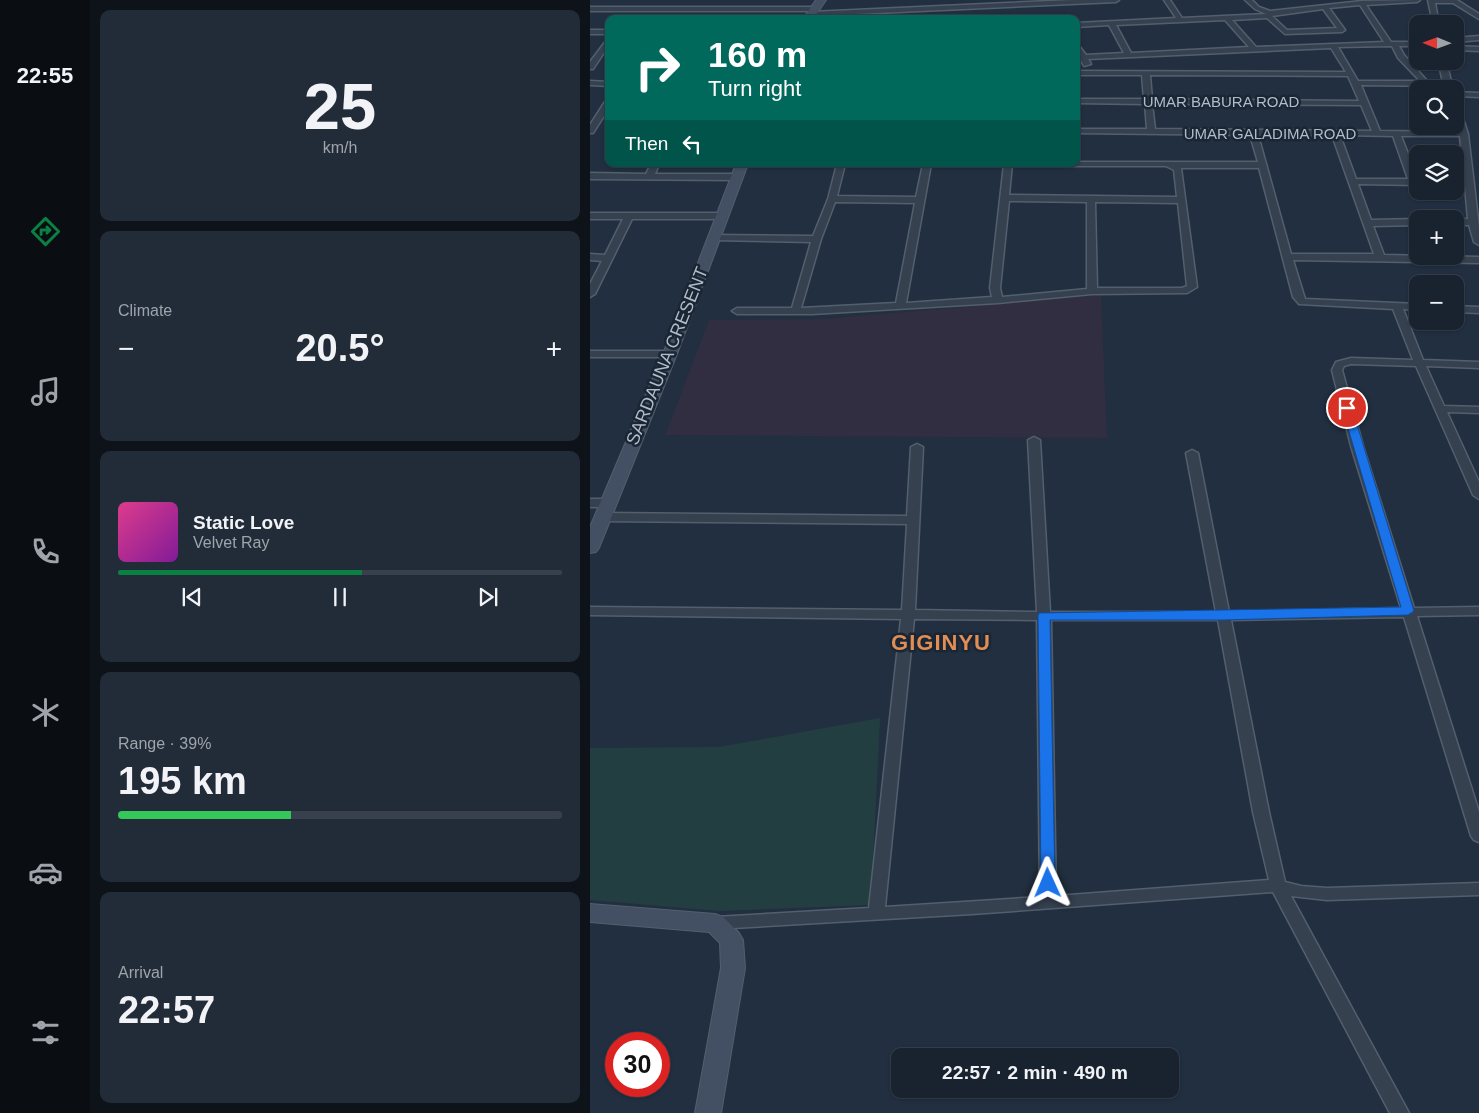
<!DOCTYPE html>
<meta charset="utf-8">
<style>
body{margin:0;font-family:Arial,sans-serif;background:#222b38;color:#f1f3f6;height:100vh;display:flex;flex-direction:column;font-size:19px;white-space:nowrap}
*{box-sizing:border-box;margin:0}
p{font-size:16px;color:#9fa4ab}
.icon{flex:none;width:28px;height:28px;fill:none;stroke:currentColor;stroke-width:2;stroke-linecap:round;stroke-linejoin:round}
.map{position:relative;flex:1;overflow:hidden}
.panel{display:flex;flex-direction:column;gap:10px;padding:10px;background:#0e131a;width:500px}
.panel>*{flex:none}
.top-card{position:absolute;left:15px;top:15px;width:475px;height:152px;border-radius:10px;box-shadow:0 1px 4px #0004,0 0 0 1px #37404c;background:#00695c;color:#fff;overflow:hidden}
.needle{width:32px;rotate:271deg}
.controls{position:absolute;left:819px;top:15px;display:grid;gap:10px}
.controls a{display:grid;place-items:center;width:55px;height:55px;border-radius:10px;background:#192330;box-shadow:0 1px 4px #0004,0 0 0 1px #37404c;font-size:25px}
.speed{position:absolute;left:15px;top:1032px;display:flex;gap:10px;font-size:25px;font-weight:700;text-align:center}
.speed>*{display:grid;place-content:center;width:65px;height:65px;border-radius:50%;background:#192330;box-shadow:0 1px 4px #0004,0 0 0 1px #37404c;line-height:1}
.speed .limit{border:8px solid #d22;background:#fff;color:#111}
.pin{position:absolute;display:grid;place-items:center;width:42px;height:42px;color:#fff;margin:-21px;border:2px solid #fff;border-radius:50%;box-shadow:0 1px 5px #0007}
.me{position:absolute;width:55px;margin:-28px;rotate:359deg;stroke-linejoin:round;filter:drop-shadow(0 0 4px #0008)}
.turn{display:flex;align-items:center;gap:18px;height:105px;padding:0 20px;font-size:22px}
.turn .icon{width:65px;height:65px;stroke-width:2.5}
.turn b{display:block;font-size:35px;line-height:42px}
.then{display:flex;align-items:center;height:48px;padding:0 20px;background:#0003;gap:10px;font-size:19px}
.big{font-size:38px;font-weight:800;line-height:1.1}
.panel .widget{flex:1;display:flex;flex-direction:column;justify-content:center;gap:8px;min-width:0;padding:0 18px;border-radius:10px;background:#222b38}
.panel .dial{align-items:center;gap:0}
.dial b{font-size:65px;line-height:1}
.song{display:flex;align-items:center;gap:15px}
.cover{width:60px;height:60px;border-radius:8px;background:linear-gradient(135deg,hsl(330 70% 55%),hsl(290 70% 35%))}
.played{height:5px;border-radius:2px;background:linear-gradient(90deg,#0b8043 55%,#37404c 55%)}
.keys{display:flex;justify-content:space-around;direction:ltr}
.heat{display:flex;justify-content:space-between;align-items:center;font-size:28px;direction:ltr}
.charge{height:8px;border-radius:4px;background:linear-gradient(90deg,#34c759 39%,#37404c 0)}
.trip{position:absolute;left:301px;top:1048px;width:288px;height:50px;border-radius:10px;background:#192330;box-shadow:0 1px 4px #0004,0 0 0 1px #37404c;font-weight:800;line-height:50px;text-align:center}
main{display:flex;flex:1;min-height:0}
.tab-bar{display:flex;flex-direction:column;width:90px;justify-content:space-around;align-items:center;background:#0a0e13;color:#9fa4ab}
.tab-bar .icon{width:35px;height:35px}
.tab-bar .selected{color:#0b8043}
.tab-bar b{font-size:22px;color:#f1f3f6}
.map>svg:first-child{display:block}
</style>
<main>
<nav class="tab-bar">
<b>22:55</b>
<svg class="icon selected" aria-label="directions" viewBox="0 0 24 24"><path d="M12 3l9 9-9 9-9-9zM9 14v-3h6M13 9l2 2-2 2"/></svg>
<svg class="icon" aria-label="music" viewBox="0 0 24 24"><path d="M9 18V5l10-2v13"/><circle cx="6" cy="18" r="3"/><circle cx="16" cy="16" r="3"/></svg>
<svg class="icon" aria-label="phone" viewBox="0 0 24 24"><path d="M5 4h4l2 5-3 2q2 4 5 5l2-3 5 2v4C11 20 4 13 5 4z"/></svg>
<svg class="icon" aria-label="climate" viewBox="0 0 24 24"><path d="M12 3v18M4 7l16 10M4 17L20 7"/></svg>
<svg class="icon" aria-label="car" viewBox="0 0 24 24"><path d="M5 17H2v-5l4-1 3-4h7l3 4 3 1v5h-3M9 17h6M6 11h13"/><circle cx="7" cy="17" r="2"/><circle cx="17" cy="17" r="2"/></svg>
<svg class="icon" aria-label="filters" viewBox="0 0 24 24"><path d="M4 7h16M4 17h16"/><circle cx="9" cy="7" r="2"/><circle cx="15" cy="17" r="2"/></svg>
</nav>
<section class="panel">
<div class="widget dial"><b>25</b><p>km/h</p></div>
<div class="widget"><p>Climate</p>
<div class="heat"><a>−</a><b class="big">20.5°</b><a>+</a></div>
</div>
<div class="widget">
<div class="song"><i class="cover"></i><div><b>Static Love</b><p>Velvet Ray</p></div></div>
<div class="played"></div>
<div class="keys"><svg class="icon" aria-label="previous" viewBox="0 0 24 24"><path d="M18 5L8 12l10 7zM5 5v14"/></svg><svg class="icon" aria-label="pause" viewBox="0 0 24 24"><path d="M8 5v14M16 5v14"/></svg><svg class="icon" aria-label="next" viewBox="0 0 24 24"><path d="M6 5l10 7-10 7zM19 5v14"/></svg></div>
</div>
<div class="widget"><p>Range · 39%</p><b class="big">195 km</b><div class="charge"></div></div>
<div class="widget"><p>Arrival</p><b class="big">22:57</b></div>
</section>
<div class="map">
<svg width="889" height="1113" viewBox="0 0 889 1113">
<rect width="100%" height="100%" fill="#212f40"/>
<polygon fill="#302e40" points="511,295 517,438 75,435 119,320 232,319"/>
<polygon fill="#233e41" points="290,718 281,905 129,911 0,900 0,748 129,747"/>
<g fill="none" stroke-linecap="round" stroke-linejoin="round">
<defs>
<g id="street">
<polygon points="483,0 529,0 526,2 221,16 218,14 221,12"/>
<path d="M574,0h6l12,18 84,-4 -11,-5 -10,-9h7l7,7 11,4 92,-10 58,-1 -3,2 -51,3 25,37h27v4h-19l5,9 24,27h15l-5,-21h8l7,28h-8v-3l-84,-1 19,46 79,1 -4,-14v-14l4,2 9,28 11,93v18l-5,-3 -5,-17h-14v-6h13l-3,-33h-10v-6h9l-4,-44h-59l17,43v6l-60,-1 13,36 47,-1v6l-45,1 11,29 95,2v6l-186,-3 12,39 113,5v6l-15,-1 20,51 56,2v6l-53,-2 18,40 35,1v6l-32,-1 32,70v17l-6,-4 -57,-129 -65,-2 -7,2 -2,4 21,76 51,162 65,-1v8l-62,1 62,196v30l-5,-2 -3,-4 -67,-219 -173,3 38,192 16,70 16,4 26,2 152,-5v12l-152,5 -36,-4 118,217h-19l-117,-221 -301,22 -257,15 -6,-1 -2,-5 2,-5 6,-1 154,-9 32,-289 -311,-4v-8l312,3 5,-86 -305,-3 -6,-4 6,-4 305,3 4,-69 6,-3 6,3 -8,163 122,2 -9,-172 6,-3 6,3 10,172h166l-30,-159 6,-3 6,3 31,159 172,-4 -50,-162 -19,-76 4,-8 15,-4 62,2 -20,-51 -94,-5 -6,-7 -34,-129h-78l16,119 -10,6 -95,1 -94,9 -186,11h-75l-5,-3 5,-3h55l19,-66 -97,-2 -5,-3 2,-2 102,1 15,-37 9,-35h8l-8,32 79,1 7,-33h8l-25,139 86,-6 -2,-9 14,-124h8l-3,31 168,2 -3,-27 -8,-4h-117l-4,-2h31v-2h182l-8,-27 -174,-2v-4h71l-2,-25 -69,-1v-4h68l-2,-24h-66v-4l270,1 -15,-24 -243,11 3,5 -7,2 -8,-15v-9l10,13 38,-2 -15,-28 -33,2v-4l100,-5zM770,5l24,37 -128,5 -24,-27 35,-2 18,16 57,-2 3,-2 -16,-22zM733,9l14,19 -50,2 -15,-14zM635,20l24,27 -118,6 -15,-28zM802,46l6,12 22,23h-62l-20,-34zM560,75l198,1 11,25 -207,-2zM562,104l209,1 11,26 -217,-2zM668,135h74l42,119h-83zM750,135l53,1 15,43h-52zM419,201l78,1v87l-85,8 -2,-9zM245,202l80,1 -19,100 -95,5 20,-69zM505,202l83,1 9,83 -5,2h-85zM324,619l123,1 3,277 -155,10zM461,620h167l35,192 16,68 -213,16z"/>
<polygon points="838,0 867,0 889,14 889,19 863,3 845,3 849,24 843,24"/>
<polygon points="0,7 225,7 228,9 225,11 0,11"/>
<rect x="0" y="30" width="19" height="4"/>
<polygon points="889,36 889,40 865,42 865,38"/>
<polygon points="19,37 19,45 3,69 0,69 0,62"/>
<polygon points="865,46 889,47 889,51 865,50"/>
<polygon points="0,81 19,82 19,86 0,85"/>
<polygon points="865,92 889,93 889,97 865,96"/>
<polygon points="16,100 19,100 19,108 3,133 0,133 0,125"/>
<polygon points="61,164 69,164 65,174 148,174 152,177 148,180 0,179 0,173 56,174"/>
<polygon points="0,213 132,213 136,216 132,219 42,219 5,294 0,297 0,284 12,261 0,260 0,254 15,255 33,219 0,219"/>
<polygon points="865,306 889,307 889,313 865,312"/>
<polygon points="0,351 80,351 85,354 80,357 0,357"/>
<polygon points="0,499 18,499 24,503 18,507 0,507"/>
</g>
<g id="secondary">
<polygon points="226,0 236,0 223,19 213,19"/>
<polygon points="146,164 158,164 87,354 9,548 6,552 0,553 0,527 73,354"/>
<polygon points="0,904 125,914 133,917 149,933 153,940 155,968 131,1113 105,1113 131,968 130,943 119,932 0,922"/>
</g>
</defs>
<use href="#street" stroke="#535f6d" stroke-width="3"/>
<use href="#secondary" stroke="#535f6d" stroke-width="2"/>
<use href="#street" fill="#35414f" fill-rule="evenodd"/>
<use href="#secondary" fill="#435063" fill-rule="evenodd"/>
</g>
<polygon fill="#1a73e8" stroke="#114b97" points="757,405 762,408 824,611 818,615 633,620 460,620 465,883 463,887 453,887 451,883 448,616 449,613 811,607 752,408"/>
<g text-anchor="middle" stroke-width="5" stroke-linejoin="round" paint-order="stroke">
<g font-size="15" fill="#b1bccb" stroke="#1a2634">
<text x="631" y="107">UMAR BABURA ROAD</text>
<text x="680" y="139">UMAR GALADIMA ROAD</text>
</g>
<g font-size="18" fill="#b1bccb" stroke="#1a2634">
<text transform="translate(77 356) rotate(-68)" y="6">SARDAUNA CRESENT</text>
</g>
<g font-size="22" font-weight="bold" letter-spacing="1" fill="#e08e56" stroke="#1a2634">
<text x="351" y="650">GIGINYU</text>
</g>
</g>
</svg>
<div class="controls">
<a><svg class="needle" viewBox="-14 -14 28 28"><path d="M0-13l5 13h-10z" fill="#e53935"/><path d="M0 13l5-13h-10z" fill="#9fa4ab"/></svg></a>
<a><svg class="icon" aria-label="search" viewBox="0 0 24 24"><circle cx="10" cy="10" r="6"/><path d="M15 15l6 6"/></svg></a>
<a><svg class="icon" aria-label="layers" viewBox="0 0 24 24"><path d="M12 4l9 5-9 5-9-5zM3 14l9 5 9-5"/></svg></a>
<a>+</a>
<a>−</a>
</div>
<div class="speed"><div class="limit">30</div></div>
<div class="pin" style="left:757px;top:408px;background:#d93025"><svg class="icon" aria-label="arrive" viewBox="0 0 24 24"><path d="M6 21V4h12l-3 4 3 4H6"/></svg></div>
<svg class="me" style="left:458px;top:883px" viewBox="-20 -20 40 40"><path d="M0-17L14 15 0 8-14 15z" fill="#1a73e8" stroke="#fff" stroke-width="4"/></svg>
<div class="trip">22:57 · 2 min · 490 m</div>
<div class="top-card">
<div class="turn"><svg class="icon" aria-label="right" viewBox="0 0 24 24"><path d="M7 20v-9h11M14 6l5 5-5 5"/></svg><div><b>160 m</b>Turn right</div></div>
<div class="then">Then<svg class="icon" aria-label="left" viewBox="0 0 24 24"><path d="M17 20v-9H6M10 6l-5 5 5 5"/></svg></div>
</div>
</div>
</main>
